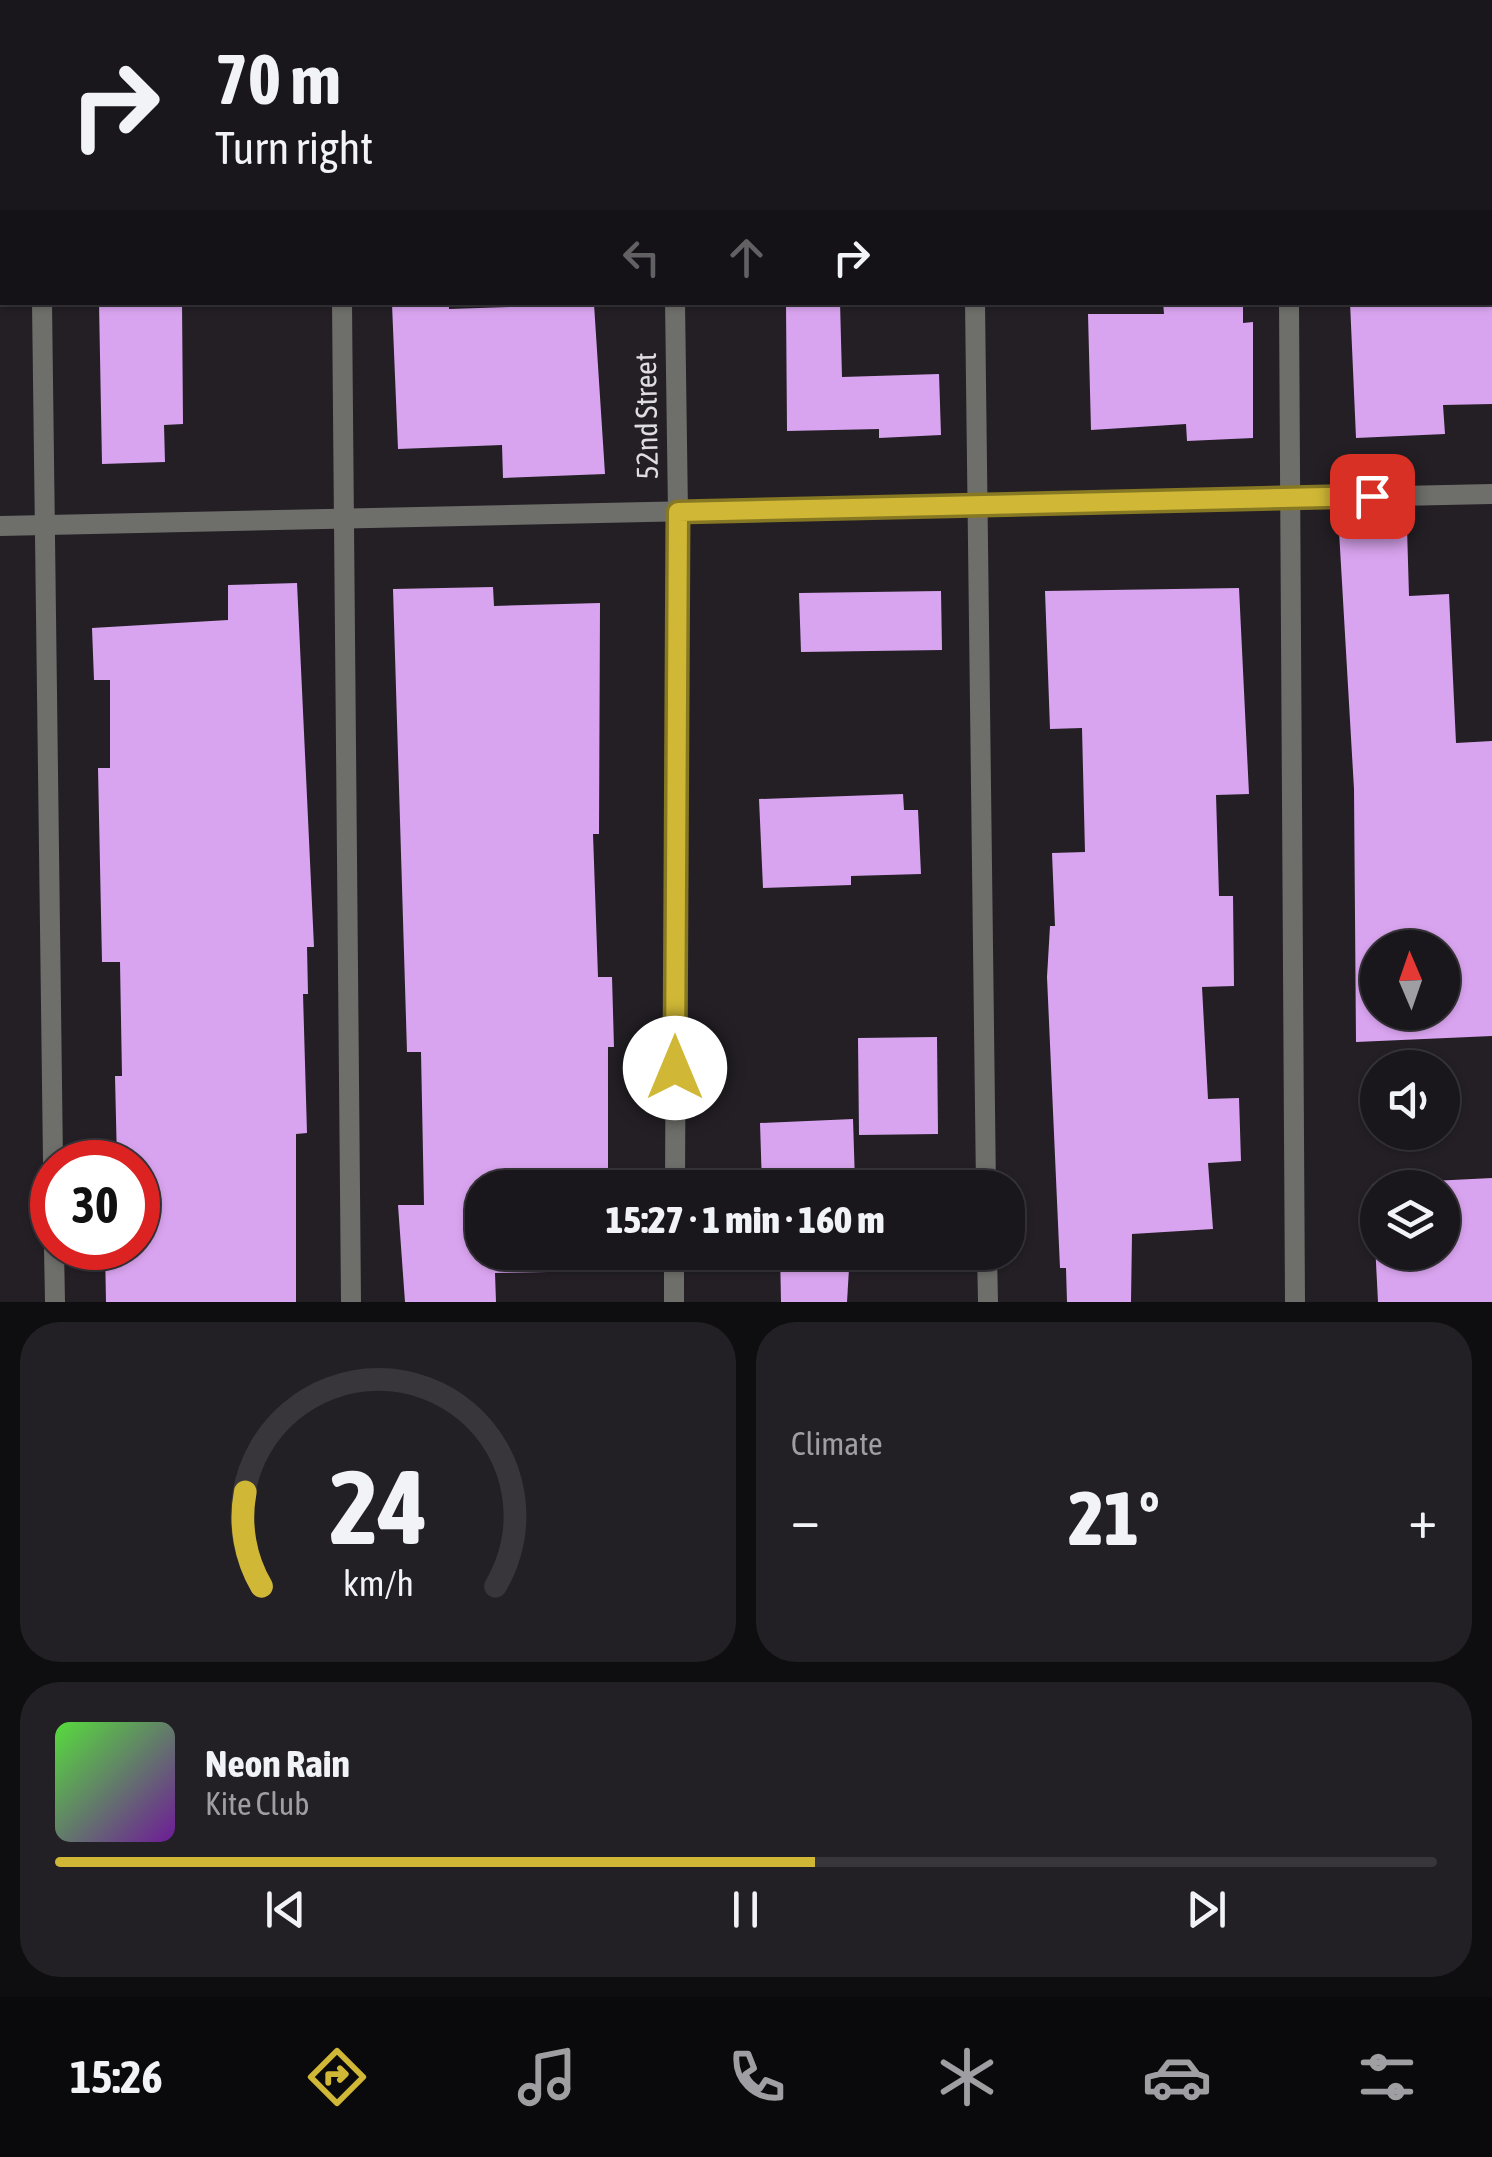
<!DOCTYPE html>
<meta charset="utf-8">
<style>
body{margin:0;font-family:"Asap Condensed",sans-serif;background:#232025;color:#f1f3f6;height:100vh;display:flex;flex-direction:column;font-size:38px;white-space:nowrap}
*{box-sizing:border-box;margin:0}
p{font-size:32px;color:#9f9fa3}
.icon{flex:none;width:55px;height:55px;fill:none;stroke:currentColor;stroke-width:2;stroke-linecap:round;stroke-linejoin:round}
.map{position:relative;height:1302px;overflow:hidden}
.details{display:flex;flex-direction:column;gap:20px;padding:20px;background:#0e0d0f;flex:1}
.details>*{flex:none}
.banner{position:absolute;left:0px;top:0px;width:1492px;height:305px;box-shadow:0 2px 8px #0004,0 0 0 2px #38363b;background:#1a171c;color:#f1f3f6;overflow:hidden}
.needle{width:65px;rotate:358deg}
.buttons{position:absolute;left:1360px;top:930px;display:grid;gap:20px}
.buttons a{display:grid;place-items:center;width:100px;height:100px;border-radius:50%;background:#1a171c;box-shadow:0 2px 8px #0004,0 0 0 2px #38363b;font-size:50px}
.speed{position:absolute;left:30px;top:1140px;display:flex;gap:20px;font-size:50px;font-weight:700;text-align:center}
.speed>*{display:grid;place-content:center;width:130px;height:130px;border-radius:50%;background:#1a171c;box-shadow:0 2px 8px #0004,0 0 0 2px #38363b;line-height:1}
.speed .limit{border:15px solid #d22;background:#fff;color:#111}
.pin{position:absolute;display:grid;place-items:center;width:85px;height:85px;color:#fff;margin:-42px;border-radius:20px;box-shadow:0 5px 15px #0006}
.me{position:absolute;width:110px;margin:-55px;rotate:0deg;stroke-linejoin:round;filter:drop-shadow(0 0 8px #0008)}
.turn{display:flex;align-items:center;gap:35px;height:210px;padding:0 50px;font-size:45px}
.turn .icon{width:130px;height:130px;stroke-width:2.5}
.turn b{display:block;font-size:70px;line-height:85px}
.lanes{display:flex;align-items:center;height:95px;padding:0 50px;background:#0003;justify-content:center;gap:50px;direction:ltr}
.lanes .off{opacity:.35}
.big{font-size:75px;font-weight:800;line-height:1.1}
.details .card{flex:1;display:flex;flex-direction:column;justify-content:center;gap:15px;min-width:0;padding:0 35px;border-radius:40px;background:#232025}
.details .dial{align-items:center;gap:0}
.dial svg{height:260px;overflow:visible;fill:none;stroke:#38363b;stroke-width:7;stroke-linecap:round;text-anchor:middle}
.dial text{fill:#f1f3f6;stroke:none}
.song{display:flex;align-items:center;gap:30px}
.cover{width:120px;height:120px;border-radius:15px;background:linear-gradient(135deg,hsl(110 70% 55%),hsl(280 70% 35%))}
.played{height:10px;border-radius:5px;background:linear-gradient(90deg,#d0b836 55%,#38363b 55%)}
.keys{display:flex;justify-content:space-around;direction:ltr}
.heat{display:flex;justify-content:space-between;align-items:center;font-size:55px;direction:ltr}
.details .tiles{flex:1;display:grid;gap:20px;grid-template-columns:1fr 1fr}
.card:last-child{grid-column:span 2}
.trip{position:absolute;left:465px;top:1170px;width:560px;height:100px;border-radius:40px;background:#1a171c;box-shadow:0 2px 8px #0004,0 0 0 2px #38363b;font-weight:800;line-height:100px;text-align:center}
.menu{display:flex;height:160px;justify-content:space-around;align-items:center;background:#0a090b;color:#9f9fa3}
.menu .icon{width:70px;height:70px}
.menu .active{color:#d0b836}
.menu b{font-size:45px;color:#f1f3f6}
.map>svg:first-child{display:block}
</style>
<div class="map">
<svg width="1492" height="1302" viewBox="0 0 1492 1302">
<rect width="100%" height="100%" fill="#231f25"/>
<g fill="#d9a4ef" fill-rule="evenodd">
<polygon points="99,302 182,302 183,424 164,425 165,462 102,464"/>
<polygon points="449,302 449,309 594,304 605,474 503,478 502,445 398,449 392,304"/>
<polygon points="786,302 840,302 842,377 939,374 941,435 879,438 879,429 787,431"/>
<polygon points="1163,302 1243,302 1243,323 1253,322 1253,438 1187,441 1186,424 1091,430 1088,314 1164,314"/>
<polygon points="1350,302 1492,302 1492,404 1443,405 1445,434 1356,438"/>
<path d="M1407,528l2,68 40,-2 7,149 36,-2v295l-136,6 -2,-253 -15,-258zM1378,948h64v64h-64z"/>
<polygon points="297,583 314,947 307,947 308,994 303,994 307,1133 296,1134 296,1302 106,1302 105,1248 138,1248 138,1162 117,1162 115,1076 122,1076 120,962 102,962 98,768 110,768 110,680 94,680 92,628 228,620 228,585"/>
<polygon points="493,587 494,606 600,603 599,834 593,834 598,977 612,977 614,1047 608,1047 608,1184 482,1188 482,1252 599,1252 599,1271 495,1273 496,1302 405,1302 398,1205 424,1205 421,1052 407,1052 393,589"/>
<polygon points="1239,588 1249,794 1216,795 1219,896 1233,896 1234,986 1202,987 1208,1099 1239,1098 1241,1161 1208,1163 1213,1229 1132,1234 1131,1302 1067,1302 1066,1268 1060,1268 1047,977 1050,926 1055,926 1052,853 1085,852 1082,728 1050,729 1045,591"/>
<polygon points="941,591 942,650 801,652 799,593"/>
<polygon points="903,794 904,810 918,810 921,874 851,876 851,885 763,888 759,799"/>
<polygon points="937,1037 938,1134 859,1135 858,1038"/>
<polygon points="853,1119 855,1182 848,1182 848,1188 762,1186 760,1123"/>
<path d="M1492,1178v124h-114l-6,-118zM1378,1188h64v64h-64z"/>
<polygon points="780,1252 850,1252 847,1302 781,1302"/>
</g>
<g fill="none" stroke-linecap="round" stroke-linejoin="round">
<g stroke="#6e6e6a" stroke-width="20">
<polyline points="38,0 38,2"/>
<polyline points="337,0 337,2"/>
<polyline points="669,0 669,2"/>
<polyline points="972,0 972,2"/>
<polyline points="1285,0 1285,2"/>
<polyline points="42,302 53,1162"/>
<polyline points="342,302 351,1302"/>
<polyline points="975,302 986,1188"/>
<polyline points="1289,302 1295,1302"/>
<polyline points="0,526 1492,494"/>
<polyline points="675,1188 678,512 675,302"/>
<polyline points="54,1248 55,1302"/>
<polyline points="987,1252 988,1302"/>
<polyline points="674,1302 674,1252"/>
</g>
</g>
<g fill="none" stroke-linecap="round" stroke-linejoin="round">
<defs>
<polyline id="route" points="675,1068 678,512 1372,496"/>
</defs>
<use href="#route" stroke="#877823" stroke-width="25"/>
<use href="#route" stroke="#d0b836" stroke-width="18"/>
</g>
<g text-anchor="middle" stroke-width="10" stroke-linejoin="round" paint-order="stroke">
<g font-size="30" fill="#e0dde1" stroke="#231f25">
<text transform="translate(647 416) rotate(-91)" y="10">52nd Street</text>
</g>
</g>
</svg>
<div class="buttons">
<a><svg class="needle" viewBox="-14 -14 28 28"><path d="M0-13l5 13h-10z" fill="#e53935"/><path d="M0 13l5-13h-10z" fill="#9f9fa3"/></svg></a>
<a><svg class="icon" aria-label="sound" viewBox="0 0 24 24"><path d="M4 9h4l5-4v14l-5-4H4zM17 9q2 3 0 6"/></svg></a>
<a><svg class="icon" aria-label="layers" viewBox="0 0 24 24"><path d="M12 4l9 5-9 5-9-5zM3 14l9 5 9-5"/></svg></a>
</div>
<div class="speed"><div class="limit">30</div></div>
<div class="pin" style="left:1372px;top:496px;background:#d93025"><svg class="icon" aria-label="arrive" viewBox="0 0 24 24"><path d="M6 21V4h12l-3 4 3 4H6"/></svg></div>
<svg class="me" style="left:675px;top:1068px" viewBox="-20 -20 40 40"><circle r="19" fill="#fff"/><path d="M0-13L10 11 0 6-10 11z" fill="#d0b836"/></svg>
<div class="trip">15:27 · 1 min · 160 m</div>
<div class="banner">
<div class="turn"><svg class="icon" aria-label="right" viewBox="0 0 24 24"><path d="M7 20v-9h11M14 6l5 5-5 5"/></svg><div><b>70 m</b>Turn right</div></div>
<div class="lanes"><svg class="icon off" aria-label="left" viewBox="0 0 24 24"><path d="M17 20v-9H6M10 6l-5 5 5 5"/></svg><svg class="icon off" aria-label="ahead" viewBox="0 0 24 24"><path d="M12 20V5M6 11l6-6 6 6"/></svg><svg class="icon" aria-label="right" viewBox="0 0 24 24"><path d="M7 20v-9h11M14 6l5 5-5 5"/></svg></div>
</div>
</div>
<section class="details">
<div class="tiles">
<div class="card dial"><svg viewBox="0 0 100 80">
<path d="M14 69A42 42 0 1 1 86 69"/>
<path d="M14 69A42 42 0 0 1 9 40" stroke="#d0b836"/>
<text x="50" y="56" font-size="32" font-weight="700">24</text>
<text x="50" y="72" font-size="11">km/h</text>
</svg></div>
<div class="card"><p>Climate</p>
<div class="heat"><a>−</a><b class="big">21°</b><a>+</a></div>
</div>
<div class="card">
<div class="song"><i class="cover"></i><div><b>Neon Rain</b><p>Kite Club</p></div></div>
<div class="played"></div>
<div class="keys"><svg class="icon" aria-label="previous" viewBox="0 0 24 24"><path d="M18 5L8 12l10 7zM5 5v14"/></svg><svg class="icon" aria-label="pause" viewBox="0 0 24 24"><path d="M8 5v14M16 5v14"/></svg><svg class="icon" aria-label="next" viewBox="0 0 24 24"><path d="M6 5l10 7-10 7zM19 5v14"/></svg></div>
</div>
</div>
</section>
<nav class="menu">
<b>15:26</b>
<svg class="icon active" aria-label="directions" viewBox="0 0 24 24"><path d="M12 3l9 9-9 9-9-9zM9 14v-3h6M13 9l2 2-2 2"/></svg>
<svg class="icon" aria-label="music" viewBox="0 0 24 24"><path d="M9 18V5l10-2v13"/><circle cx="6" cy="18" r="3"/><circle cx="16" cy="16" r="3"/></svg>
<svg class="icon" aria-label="phone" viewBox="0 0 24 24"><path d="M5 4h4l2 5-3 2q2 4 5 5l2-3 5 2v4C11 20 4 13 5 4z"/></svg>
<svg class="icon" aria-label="climate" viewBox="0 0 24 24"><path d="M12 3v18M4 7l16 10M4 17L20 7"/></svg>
<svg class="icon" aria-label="car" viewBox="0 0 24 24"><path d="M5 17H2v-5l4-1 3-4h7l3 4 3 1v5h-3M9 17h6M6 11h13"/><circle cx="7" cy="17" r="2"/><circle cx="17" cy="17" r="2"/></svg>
<svg class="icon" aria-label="filters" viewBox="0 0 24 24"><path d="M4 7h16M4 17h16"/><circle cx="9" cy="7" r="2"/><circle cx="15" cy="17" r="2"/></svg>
</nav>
